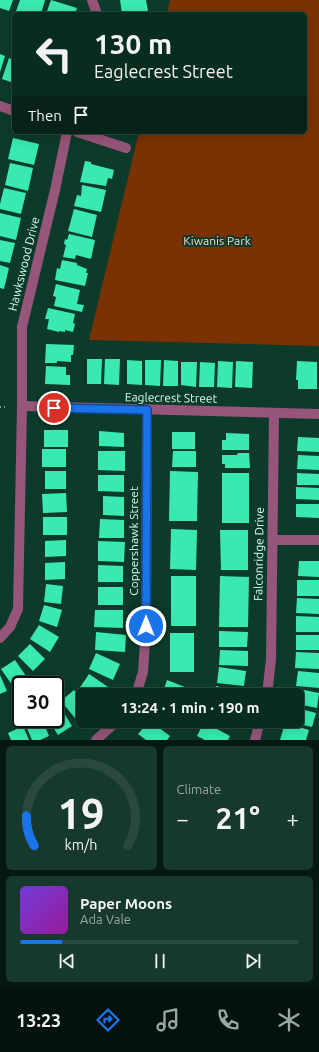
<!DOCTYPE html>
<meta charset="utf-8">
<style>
body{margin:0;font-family:Ubuntu,sans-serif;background:#17382d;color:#f1f3f6;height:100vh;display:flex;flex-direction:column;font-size:15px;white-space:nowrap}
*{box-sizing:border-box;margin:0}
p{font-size:13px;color:#99a7a5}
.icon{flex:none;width:22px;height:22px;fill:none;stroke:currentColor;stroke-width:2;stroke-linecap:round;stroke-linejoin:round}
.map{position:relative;height:740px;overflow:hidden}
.side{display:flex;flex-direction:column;gap:6px;padding:6px;background:#051812;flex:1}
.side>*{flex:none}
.hud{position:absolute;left:12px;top:12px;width:295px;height:122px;border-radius:6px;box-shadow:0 4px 16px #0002,0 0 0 1px #29483e;background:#092c20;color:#f1f3f6;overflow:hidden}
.speed{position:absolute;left:12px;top:676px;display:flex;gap:8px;font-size:20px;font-weight:700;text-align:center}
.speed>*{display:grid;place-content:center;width:52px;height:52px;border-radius:50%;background:#092c20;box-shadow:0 4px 16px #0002,0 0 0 1px #29483e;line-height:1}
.speed .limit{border:2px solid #111;border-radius:6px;background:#fff;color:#111}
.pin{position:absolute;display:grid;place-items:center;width:34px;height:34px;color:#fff;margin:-17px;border:2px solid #fff;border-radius:50%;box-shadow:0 1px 4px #0007}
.me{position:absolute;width:44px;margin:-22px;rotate:0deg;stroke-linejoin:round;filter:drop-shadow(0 0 3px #0008)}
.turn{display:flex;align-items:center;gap:14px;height:84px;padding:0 16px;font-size:18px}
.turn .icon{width:52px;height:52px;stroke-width:2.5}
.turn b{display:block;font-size:28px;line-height:34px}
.then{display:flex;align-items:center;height:38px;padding:0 16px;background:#0003;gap:8px;font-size:15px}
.big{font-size:30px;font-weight:600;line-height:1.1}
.side .tile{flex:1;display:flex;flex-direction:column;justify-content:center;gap:6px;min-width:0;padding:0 14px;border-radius:6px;background:#17382d}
.side .dial{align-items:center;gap:0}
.dial svg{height:104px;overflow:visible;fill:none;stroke:#29483e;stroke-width:7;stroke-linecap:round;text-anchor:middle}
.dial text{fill:#f1f3f6;stroke:none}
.song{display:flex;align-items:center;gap:12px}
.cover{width:48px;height:48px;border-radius:6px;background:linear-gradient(135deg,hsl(260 70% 55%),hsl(300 70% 35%))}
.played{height:4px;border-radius:2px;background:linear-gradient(90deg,#1a73e8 15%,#29483e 15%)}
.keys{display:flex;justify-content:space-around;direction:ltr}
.heat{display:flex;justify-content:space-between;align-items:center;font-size:22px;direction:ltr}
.side .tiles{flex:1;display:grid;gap:6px;grid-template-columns:1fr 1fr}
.tile:last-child{grid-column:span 2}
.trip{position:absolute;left:76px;top:688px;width:228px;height:40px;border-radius:6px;background:#092c20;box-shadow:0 4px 16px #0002,0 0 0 1px #29483e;font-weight:600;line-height:40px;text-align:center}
.tabs{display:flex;height:64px;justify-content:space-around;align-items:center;background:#04120d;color:#99a7a5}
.tabs .icon{width:28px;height:28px}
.tabs .active{color:#1a73e8}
.tabs b{font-size:18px;color:#f1f3f6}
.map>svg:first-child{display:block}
</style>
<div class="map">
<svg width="319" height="740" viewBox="0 0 319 740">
<rect width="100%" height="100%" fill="#0c3b2b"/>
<polygon fill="#7b3202" points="170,0 319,0 319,346 89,340 139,132 305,132 305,14 167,14"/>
<g fill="#39e9b1">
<polygon points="0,0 13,0 9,11 0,8"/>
<polygon points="20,0 45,0 41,14 15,14"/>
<polygon points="51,0 77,8 75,14 46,14"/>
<polygon points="120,0 146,0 148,11 122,14"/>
<polygon points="0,54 5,56 0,72"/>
<polygon points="9,58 14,60 14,83 2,79"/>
<polygon points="13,138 39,144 34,165 8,159"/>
<polygon points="85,161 91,162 91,164 114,170 112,179 108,178 106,186 80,182"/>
<polygon points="10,163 33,168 28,191 5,185"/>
<polygon points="82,185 106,190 101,212 74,206 77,195 81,196"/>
<polygon points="4,188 26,193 21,214 0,209 0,204"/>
<polygon points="74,209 97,215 92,237 68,231"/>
<polygon points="0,213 21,218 16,240 0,236"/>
<polygon points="69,234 95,240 91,259 76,255 75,259 63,257 66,245 64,244 65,239 67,240"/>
<polygon points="0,240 15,243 10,263 0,261"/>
<polygon points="62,260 77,263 77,265 87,269 86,273 88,273 85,286 55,280 57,268 60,269"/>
<polygon points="0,265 9,268 4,289 0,288"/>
<polygon points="56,284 80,290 77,304 84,305 82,312 54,306 56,297 53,296"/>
<polygon points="48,308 75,314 73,323 75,324 73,332 65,330 65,332 59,331 59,332 47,329 49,319 45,319"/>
<polygon points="46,344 74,345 73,355 71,355 71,362 57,361 57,363 45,363"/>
<polygon points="87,359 102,359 101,384 87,384"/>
<polygon points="105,359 120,359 119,385 104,384"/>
<polygon points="127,360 142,361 142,385 127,384"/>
<polygon points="145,360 161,360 160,386 145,385"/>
<polygon points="164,360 178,361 178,386 163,386"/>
<polygon points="218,361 233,362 232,388 217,387"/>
<polygon points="236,361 253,362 252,388 235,387"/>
<polygon points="297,361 317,362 317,389 298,389 298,380 296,380"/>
<polygon points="181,362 197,362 196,387 181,385"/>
<polygon points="200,362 215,363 214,387 199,387"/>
<polygon points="46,366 66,367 66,375 70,375 70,385 45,384"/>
<rect x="44" y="430" width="24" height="17"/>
<polygon points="99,431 124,433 124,447 99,446"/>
<rect x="172" y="432" width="23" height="17"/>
<polygon points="226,433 249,434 249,450 222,450 222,440 226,440"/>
<polygon points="298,437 319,438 319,452 297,451"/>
<rect x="42" y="449" width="24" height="18"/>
<polygon points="98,451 125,451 125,471 98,470"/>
<polygon points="173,451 196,451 196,467 172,467"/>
<polygon points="238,453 249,453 250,468 225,468 225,464 222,464 222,455 237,455"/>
<polygon points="298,455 319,456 319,470 297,469"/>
<rect x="45" y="471" width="21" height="18"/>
<polygon points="170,471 198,472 197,521 169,521"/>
<rect x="222" y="473" width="27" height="50"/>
<polygon points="297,473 319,474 319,485 297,485"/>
<polygon points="98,475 124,475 124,492 98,491"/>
<polygon points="296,487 319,488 319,500 296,499"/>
<polygon points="66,493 67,512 43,513 42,494"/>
<polygon points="103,496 124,497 124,516 103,515"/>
<polygon points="296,504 319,504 319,518 296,517"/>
<rect x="43" y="517" width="24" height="18"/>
<polygon points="100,519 124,520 124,538 99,538"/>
<polygon points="171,529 197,530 196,570 170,569"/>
<polygon points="220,530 248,530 248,570 221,570"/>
<polygon points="66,540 66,556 45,557 45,541"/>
<polygon points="98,541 125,542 124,562 98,561"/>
<polygon points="299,561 319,561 319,577 298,576"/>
<polygon points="65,562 65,579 45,580 45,563"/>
<polygon points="98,565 123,566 123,582 98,582"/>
<rect x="171" y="576" width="25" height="50"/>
<polygon points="220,576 249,577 248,627 219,627"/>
<rect x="297" y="580" width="22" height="16"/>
<polygon points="46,584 63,586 61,604 44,602"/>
<rect x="98" y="587" width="25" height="18"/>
<polygon points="297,598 319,599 319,614 296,613"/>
<polygon points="44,605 62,610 57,627 39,621"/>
<polygon points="95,610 123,610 123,628 94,627"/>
<polygon points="296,616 319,617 319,632 296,632"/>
<polygon points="39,625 59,637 50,652 30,639"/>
<polygon points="219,631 248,632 247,647 219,647"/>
<polygon points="96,632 126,635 125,652 95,650"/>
<rect x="170" y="633" width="24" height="39"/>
<rect x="296" y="635" width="23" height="15"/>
<polygon points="30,644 45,659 33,671 18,656"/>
<polygon points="220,650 248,651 248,666 219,665"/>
<polygon points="296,652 319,653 319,669 295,668"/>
<polygon points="96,653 120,664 113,680 89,669"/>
<polygon points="15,660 26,676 12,685 1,669"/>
<polygon points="219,667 246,671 244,686 217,683"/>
<polygon points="298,671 319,673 319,688 296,686"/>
<polygon points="89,674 114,691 111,695 88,695 79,689"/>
<polygon points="0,675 7,691 0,694"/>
<polygon points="167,680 190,689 188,695 162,695"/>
<polygon points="216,686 246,693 246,695 214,695"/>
<polygon points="294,688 319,693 317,708 297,704 297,695 292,695"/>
<polygon points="74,690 83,701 83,720 79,723 61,701"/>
<polygon points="57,702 72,726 58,735 48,719 55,719 55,703"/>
<polygon points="297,708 316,713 312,727 290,722 297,721"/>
<polygon points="23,719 42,719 49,736 40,740 32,740"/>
<polygon points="149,721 150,721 170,736 167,740 146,740 138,734"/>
<polygon points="163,721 178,721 176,726"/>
<polygon points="213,721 234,721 232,728"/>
<polygon points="204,722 230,736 228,740 205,740 197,736"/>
<polygon points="285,723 309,730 306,740 280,740"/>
<polygon points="23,726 29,740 11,740 8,733"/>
</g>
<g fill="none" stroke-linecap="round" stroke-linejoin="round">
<polyline stroke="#719c8b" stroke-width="2" stroke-dasharray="1 3" stroke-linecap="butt" points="0,407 7,407"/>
<g stroke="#96557a" stroke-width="10">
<polyline points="92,0 97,14"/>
<polyline points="0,106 14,111"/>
<polyline points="77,132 126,148"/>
<polyline points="22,406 319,414"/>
<polyline points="273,540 319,540"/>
<polyline points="0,638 10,627 18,609 22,406 22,327 55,190 67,132"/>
<polyline points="136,695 143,672 146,626 147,410"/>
<polyline points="267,695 271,659 274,413"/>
<polyline points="96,740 117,721"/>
<polyline points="255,740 260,721"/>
</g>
</g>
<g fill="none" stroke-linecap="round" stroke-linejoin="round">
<defs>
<polyline id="route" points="54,408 147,410 146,626"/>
</defs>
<use href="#route" stroke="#114b97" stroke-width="10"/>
<use href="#route" stroke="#1a73e8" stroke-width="7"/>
</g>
<g text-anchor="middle" stroke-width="4" stroke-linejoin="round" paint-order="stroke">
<g font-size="12" fill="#f6d8cb" stroke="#0c3b2b">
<text x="217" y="245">Kiwanis Park</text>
</g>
<g font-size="12" fill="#d5fdeb" stroke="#0c3b2b">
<text transform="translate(24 264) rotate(-76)" y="4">Hawkswood Drive</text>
<text transform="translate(171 398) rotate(1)" y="4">Eaglecrest Street</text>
<text transform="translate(134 541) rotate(-90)" y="4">Coppershawk Street</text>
<text transform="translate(259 554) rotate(-89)" y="4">Falconridge Drive</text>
</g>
</g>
</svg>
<div class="speed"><div class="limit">30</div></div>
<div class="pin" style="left:54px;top:408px;background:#d93025"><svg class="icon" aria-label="arrive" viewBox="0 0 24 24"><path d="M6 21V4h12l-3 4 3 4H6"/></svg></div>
<svg class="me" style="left:146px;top:626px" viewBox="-20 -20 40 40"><circle r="17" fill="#1a73e8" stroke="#fff" stroke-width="3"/><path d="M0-11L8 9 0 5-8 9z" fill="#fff"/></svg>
<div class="trip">13:24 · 1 min · 190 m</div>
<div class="hud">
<div class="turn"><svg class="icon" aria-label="left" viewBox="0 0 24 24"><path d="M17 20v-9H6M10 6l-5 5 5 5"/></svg><div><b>130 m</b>Eaglecrest Street</div></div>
<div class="then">Then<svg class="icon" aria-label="arrive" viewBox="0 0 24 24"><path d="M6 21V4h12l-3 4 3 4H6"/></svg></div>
</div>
</div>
<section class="side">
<div class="tiles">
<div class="tile dial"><svg viewBox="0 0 100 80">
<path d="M14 69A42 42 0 1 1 86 69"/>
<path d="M14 69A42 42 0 0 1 8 46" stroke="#1a73e8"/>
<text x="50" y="56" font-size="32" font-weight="700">19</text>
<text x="50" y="72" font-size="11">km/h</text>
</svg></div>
<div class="tile"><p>Climate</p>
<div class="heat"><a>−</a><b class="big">21°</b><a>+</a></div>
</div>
<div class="tile">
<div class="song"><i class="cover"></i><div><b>Paper Moons</b><p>Ada Vale</p></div></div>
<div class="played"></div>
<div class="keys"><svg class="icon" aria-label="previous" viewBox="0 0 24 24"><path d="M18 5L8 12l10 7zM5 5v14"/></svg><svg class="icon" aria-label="pause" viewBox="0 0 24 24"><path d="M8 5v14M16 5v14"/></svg><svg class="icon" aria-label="next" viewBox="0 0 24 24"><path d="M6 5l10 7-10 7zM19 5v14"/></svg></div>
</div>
</div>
</section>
<nav class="tabs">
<b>13:23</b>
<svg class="icon active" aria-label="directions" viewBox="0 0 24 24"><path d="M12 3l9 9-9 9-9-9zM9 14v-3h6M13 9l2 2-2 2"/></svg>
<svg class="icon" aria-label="music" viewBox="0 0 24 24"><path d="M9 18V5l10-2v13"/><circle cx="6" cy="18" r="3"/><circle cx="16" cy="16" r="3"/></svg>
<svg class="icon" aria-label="phone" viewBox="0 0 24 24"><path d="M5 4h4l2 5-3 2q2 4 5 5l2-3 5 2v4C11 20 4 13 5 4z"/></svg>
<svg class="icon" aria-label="climate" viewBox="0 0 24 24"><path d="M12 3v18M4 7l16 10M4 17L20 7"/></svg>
</nav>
